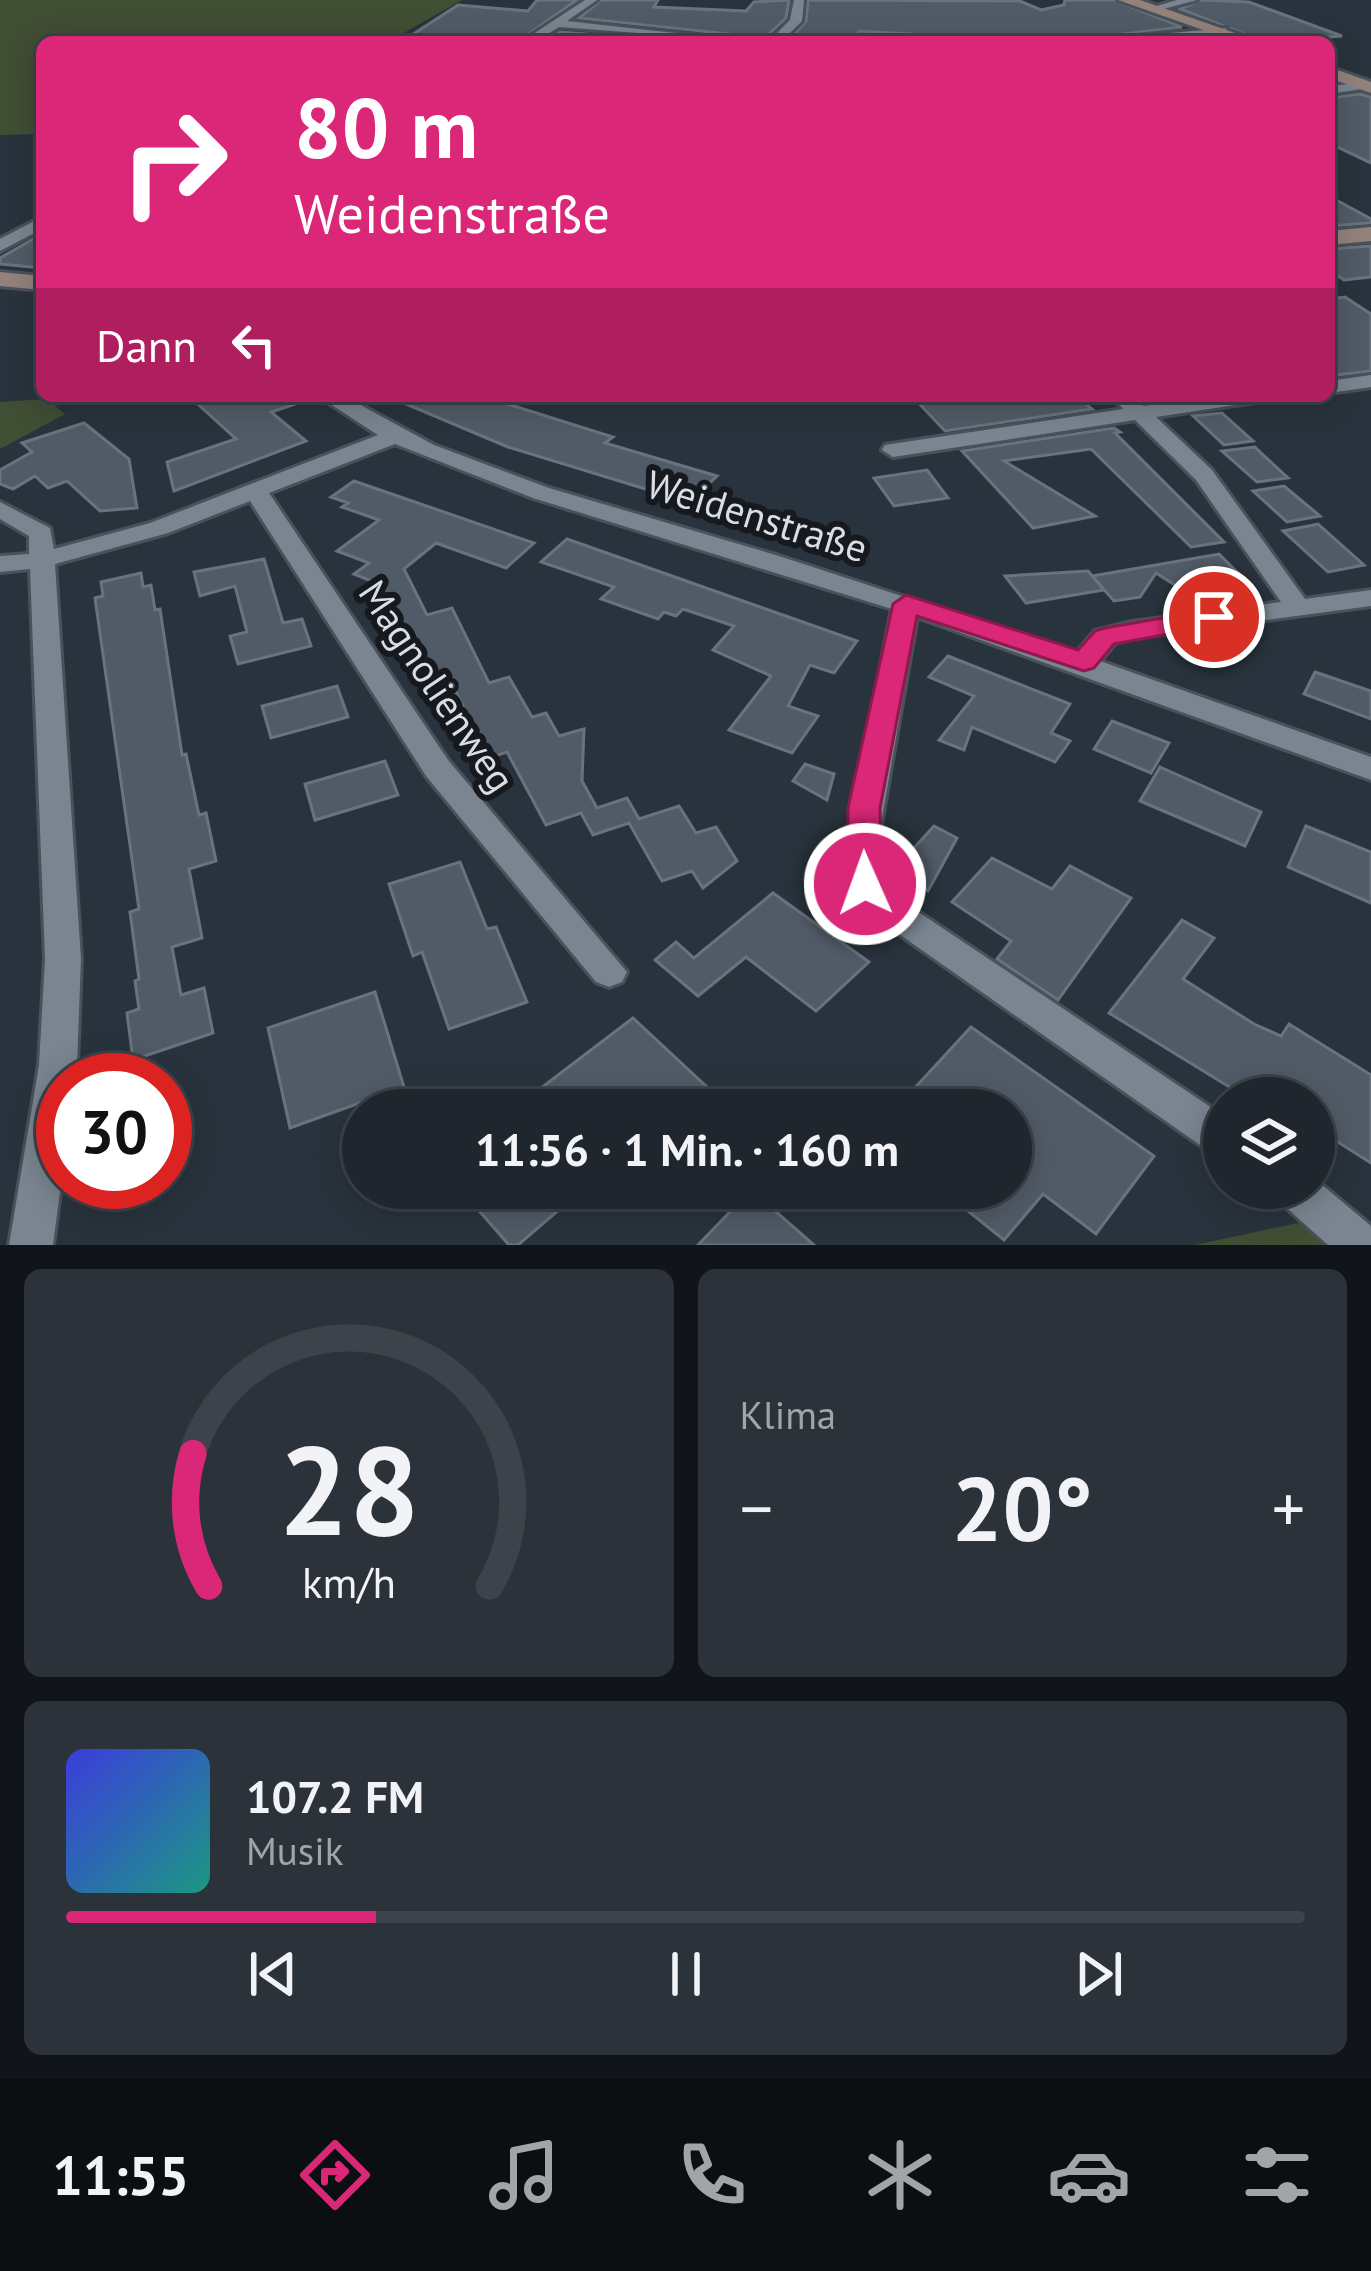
<!DOCTYPE html>
<html lang="de">
<meta charset="utf-8">
<style>
body{margin:0;font-family:"PT Sans",sans-serif;background:#2c323a;color:#f1f3f6;height:100vh;display:flex;flex-direction:column;font-size:45px;white-space:nowrap}
*{box-sizing:border-box;margin:0}
p{font-size:39px;color:#a1a5aa}
.icon{flex:none;width:66px;height:66px;fill:none;stroke:currentColor;stroke-width:2;stroke-linecap:round;stroke-linejoin:round}
.map{position:relative;height:1245px;overflow:hidden}
.details{display:flex;flex-direction:column;gap:24px;padding:24px;background:#111519;flex:1}
.details>*{flex:none}
.top-card{position:absolute;left:36px;top:36px;width:1299px;height:366px;border-radius:18px;box-shadow:0 6px 30px #0003,0 0 0 3px #3c434a;background:#db2777;color:#fff;overflow:hidden}
.buttons{position:absolute;left:1203px;top:1077px;display:grid;gap:24px}
.buttons a{display:grid;place-items:center;width:132px;height:132px;border-radius:50%;background:#1f262e;box-shadow:0 6px 30px #0003,0 0 0 3px #3c434a;font-size:60px}
.speed{position:absolute;left:36px;top:1053px;display:flex;gap:24px;font-size:60px;font-weight:700;text-align:center}
.speed>*{display:grid;place-content:center;width:156px;height:156px;border-radius:50%;background:#1f262e;box-shadow:0 6px 30px #0003,0 0 0 3px #3c434a;line-height:1}
.speed .limit{border:18px solid #d22;background:#fff;color:#111}
.pin{position:absolute;display:grid;place-items:center;width:102px;height:102px;color:#fff;margin:-51px;border:6px solid #fff;border-radius:50%;box-shadow:0 3px 12px #0007}
.me{position:absolute;width:132px;margin:-66px;rotate:358deg;stroke-linejoin:round;filter:drop-shadow(0 0 9px #0008)}
.turn{display:flex;align-items:center;gap:42px;height:252px;padding:0 60px;font-size:54px}
.turn .icon{width:156px;height:156px;stroke-width:2.5}
.turn b{display:block;font-size:84px;line-height:102px}
.then{display:flex;align-items:center;height:114px;padding:0 60px;background:#0003;gap:24px;font-size:45px}
.big{font-size:90px;font-weight:600;line-height:1.1}
.details .tile{flex:1;display:flex;flex-direction:column;justify-content:center;gap:18px;min-width:0;padding:0 42px;border-radius:18px;background:#2c323a}
.details .dial{align-items:center;gap:0}
.dial svg{height:312px;overflow:visible;fill:none;stroke:#3c434a;stroke-width:7;stroke-linecap:round;text-anchor:middle}
.dial text{fill:#f1f3f6;stroke:none}
.song{display:flex;align-items:center;gap:36px}
.cover{width:144px;height:144px;border-radius:18px;background:linear-gradient(135deg,hsl(240 70% 55%),hsl(170 70% 35%))}
.played{height:12px;border-radius:6px;background:linear-gradient(90deg,#db2777 25%,#3c434a 25%)}
.keys{display:flex;justify-content:space-around;direction:ltr}
.heat{display:flex;justify-content:space-between;align-items:center;font-size:66px;direction:ltr}
.details .tiles{flex:1;display:grid;gap:24px;grid-template-columns:1fr 1fr}
.tile:last-child{grid-column:span 2}
.trip{position:absolute;left:342px;top:1089px;width:690px;height:120px;border-radius:60px;background:#1f262e;box-shadow:0 6px 30px #0003,0 0 0 3px #3c434a;font-weight:600;line-height:120px;text-align:center}
.dock{display:flex;height:192px;justify-content:space-around;align-items:center;background:#0c0f12;color:#a1a5aa}
.dock .icon{width:84px;height:84px}
.dock .selected{color:#db2777}
.dock b{font-size:54px;color:#f1f3f6}
.map>svg:first-child{display:block}
</style>
<div class="map">
<svg width="1371" height="1245" viewBox="0 0 1371 1245">
<rect width="100%" height="100%" fill="#29333d"/>
<g fill="#404e34">
<polygon points="0,0 462,0 388,42 42,42 42,134 0,135"/>
<polygon points="47,399 65,414 0,449 0,402"/>
<polygon points="1312,1220 1343,1245 1195,1245"/>
</g>
<g fill="#515b67" stroke="#68737e" stroke-width="3">
<polygon points="537,0 577,0 517,42 401,42 458,5 528,11"/>
<polygon points="601,0 658,0 654,7 746,11 754,2 789,0 786,18 769,34 747,36 579,18"/>
<polygon points="808,0 1020,1 1041,10 1064,5 1065,0 1114,0 1182,27 1055,42 916,42 911,34 859,31 854,42 793,36 806,21"/>
<polygon points="1201,0 1249,2 1342,36 1265,42 1180,9"/>
<polygon points="560,32 697,42 543,42"/>
<polygon points="1360,94 1371,97 1371,163 1329,143 1329,98"/>
<polygon points="1329,196 1371,219 1371,223 1329,226"/>
<polygon points="42,234 42,268 0,264 0,258"/>
<polygon points="1371,246 1371,277 1344,280 1329,270 1329,249"/>
<polygon points="1345,297 1371,314 1371,371 1329,376 1329,299"/>
<polygon points="189,396 304,396 305,401 271,412 306,441 174,491 167,462 236,439"/>
<polygon points="387,396 482,396 613,437 605,443 717,476 692,500 652,491 508,447"/>
<polygon points="912,396 1076,396 1092,409 945,431"/>
<polygon points="1222,413 1253,441 1224,445 1193,416"/>
<polygon points="84,423 129,459 137,508 100,511 67,481 48,488 35,476 13,489 0,484 0,470 32,452 22,443"/>
<polygon points="1114,428 1120,432 1115,433 1224,542 1191,547 1091,449 1004,461 1095,516 1033,528 962,451"/>
<polygon points="1255,447 1260,452 1288,478 1257,482 1222,451"/>
<polygon points="927,470 948,498 894,506 874,478"/>
<polygon points="354,481 534,543 506,568 436,543 404,569 427,615 452,608 489,683 509,677 532,717 546,713 559,736 584,729 582,781 597,808 627,798 639,819 679,806 696,833 716,827 737,861 703,888 692,871 662,881 629,823 593,835 581,813 546,825 507,752 489,758 456,692 441,696 412,635 400,638 374,582 354,574 369,563 337,551 379,520 342,507 348,503 331,497"/>
<polygon points="1284,486 1320,516 1287,522 1253,491"/>
<polygon points="1318,524 1364,565 1328,572 1283,531"/>
<polygon points="567,539 857,641 834,673 810,665 788,706 818,716 792,753 729,730 771,676 713,650 734,626 683,609 676,616 664,612 658,619 601,599 614,587 541,562"/>
<polygon points="1219,554 1249,584 1189,594 1156,573 1140,597 1114,601 1092,576"/>
<polygon points="264,559 283,623 302,619 311,646 238,664 230,636 247,632 235,586 200,596 194,572"/>
<polygon points="1088,571 1104,590 1026,603 1005,576"/>
<polygon points="141,573 143,587 151,585 155,610 160,609 182,755 186,754 199,815 206,813 216,861 189,869 202,938 172,947 181,995 204,988 213,1033 133,1060 127,1013 139,1009 135,981 139,979 130,912 139,909 95,598 103,596 101,582"/>
<polygon points="948,656 1070,704 1051,733 1070,741 1055,762 972,727 964,750 939,740 974,696 929,677"/>
<polygon points="1315,672 1371,691 1371,719 1304,694"/>
<polygon points="337,686 348,717 271,738 262,706"/>
<polygon points="1112,721 1169,743 1151,773 1094,749"/>
<polygon points="385,761 398,795 315,820 305,784"/>
<polygon points="805,764 834,774 827,800 793,781"/>
<polygon points="1160,767 1261,812 1245,846 1140,801"/>
<polygon points="934,826 957,838 928,891 893,871"/>
<polygon points="1306,826 1371,852 1371,903 1288,867"/>
<polygon points="992,858 1052,889 1070,866 1131,898 1058,1000 997,959 1011,941 952,902"/>
<polygon points="460,862 487,929 496,927 527,1002 449,1029 422,952 413,956 389,884"/>
<polygon points="773,893 869,962 816,1011 746,957 698,996 655,960 676,942 694,958"/>
<polygon points="1182,920 1214,938 1183,979 1254,1024 1281,1036 1289,1024 1371,1075 1371,1163 1314,1127 1314,1098 1267,1098 1249,1087 1244,1096 1109,1013"/>
<polygon points="375,992 404,1087 290,1128 268,1028"/>
<polygon points="633,1018 708,1088 683,1110 512,1110"/>
<polygon points="971,1027 1154,1156 1096,1234 1043,1194 1004,1240 968,1211 988,1188 1011,1188 1011,1110 932,1110 910,1093"/>
<polygon points="459,1188 543,1188 561,1208 518,1245 509,1245"/>
<polygon points="751,1190 814,1245 698,1245"/>
</g>
<g fill="none" stroke-linecap="round" stroke-linejoin="round">
<defs>
<g id="street">
<polygon points="585,0 597,0 567,21 757,42 559,27 535,42 521,42"/>
<polygon points="794,0 804,0 802,21 781,42 768,42 790,20"/>
<polygon points="1177,0 1197,0 1156,11 1150,8"/>
<polygon points="1227,28 1223,33 1107,42 1113,38"/>
<polygon points="1369,82 1369,88 1329,94 1329,86"/>
<polygon points="42,217 42,229 0,251 0,239"/>
<polygon points="1371,375 1371,387 1329,393 1329,381"/>
<polygon points="318,396 344,396 434,445 549,488 779,556 1076,653 1095,631 1132,622 1281,602 1196,480 1135,420 893,457 882,450 885,445 1123,409 1118,403 1129,397 1144,406 1212,396 1266,396 1255,402 1156,417 1212,470 1305,599 1371,590 1371,606 1132,638 1115,643 1100,661 1371,757 1371,780 917,617 877,847 882,881 890,893 1224,1116 1224,1158 1210,1152 866,911 848,884 845,847 892,609 533,498 395,444 269,493 448,760 627,972 622,982 609,987 596,982 426,776 250,501 168,533 55,564 81,959 77,1065 75,1080 63,1080 63,1169 53,1245 9,1245 39,1065 45,959 30,569 0,572 0,556 29,554 29,536 0,519 0,502 50,528 54,549 150,523 378,435"/>
<polygon points="1314,1178 1371,1226 1371,1245 1328,1245 1280,1202 1274,1188 1314,1188"/>
</g>
<g id="secondary">
<polygon points="1118,0 1140,0 1261,42 1237,42"/>
<polygon points="1329,67 1371,82 1371,93 1329,78"/>
<polygon points="1371,227 1371,241 1329,245 1329,231"/>
<polygon points="0,272 42,276 42,290 0,286"/>
</g>
</defs>
<use href="#street" stroke="#495159" stroke-width="6"/>
<use href="#secondary" stroke="#495159" stroke-width="6"/>
<use href="#street" fill="#7a8591" fill-rule="evenodd"/>
<use href="#secondary" fill="#93827b" fill-rule="evenodd"/>
</g>
<polygon fill="#db2777" stroke="#8e194d" stroke-width="3" points="906,595 1078,650 1095,631 1105,628 1214,609 1227,617 1214,626 1114,644 1094,668 1084,671 917,616 880,808 882,884 877,893 853,893 848,884 848,808 893,604"/>
<g text-anchor="middle" stroke-width="12" stroke-linejoin="round" paint-order="stroke">
<g font-size="39" fill="#d8dee5" stroke="#161a1e">
<text transform="translate(757 516) rotate(17)" y="14">Weidenstraße</text>
<text transform="translate(437 686) rotate(56)" y="14">Magnolienweg</text>
</g>
</g>
</svg>
<div class="buttons">
<a><svg class="icon" aria-label="layers" viewBox="0 0 24 24"><path d="M12 4l9 5-9 5-9-5zM3 14l9 5 9-5"/></svg></a>
</div>
<div class="speed"><div class="limit">30</div></div>
<div class="pin" style="left:1214px;top:617px;background:#d93025"><svg class="icon" aria-label="arrive" viewBox="0 0 24 24"><path d="M6 21V4h12l-3 4 3 4H6"/></svg></div>
<svg class="me" style="left:865px;top:884px" viewBox="-20 -20 40 40"><circle r="17" fill="#db2777" stroke="#fff" stroke-width="3"/><path d="M0-11L8 9 0 5-8 9z" fill="#fff"/></svg>
<div class="trip">11:56 · 1 Min. · 160 m</div>
<div class="top-card">
<div class="turn"><svg class="icon" aria-label="right" viewBox="0 0 24 24"><path d="M7 20v-9h11M14 6l5 5-5 5"/></svg><div><b>80 m</b>Weidenstraße</div></div>
<div class="then">Dann<svg class="icon" aria-label="left" viewBox="0 0 24 24"><path d="M17 20v-9H6M10 6l-5 5 5 5"/></svg></div>
</div>
</div>
<section class="details">
<div class="tiles">
<div class="tile dial"><svg viewBox="0 0 100 80">
<path d="M14 69A42 42 0 1 1 86 69"/>
<path d="M14 69A42 42 0 0 1 10 35" stroke="#db2777"/>
<text x="50" y="56" font-size="32" font-weight="700">28</text>
<text x="50" y="72" font-size="11">km/h</text>
</svg></div>
<div class="tile"><p>Klima</p>
<div class="heat"><a>−</a><b class="big">20°</b><a>+</a></div>
</div>
<div class="tile">
<div class="song"><i class="cover"></i><div><b>107.2 FM</b><p>Musik</p></div></div>
<div class="played"></div>
<div class="keys"><svg class="icon" aria-label="previous" viewBox="0 0 24 24"><path d="M18 5L8 12l10 7zM5 5v14"/></svg><svg class="icon" aria-label="pause" viewBox="0 0 24 24"><path d="M8 5v14M16 5v14"/></svg><svg class="icon" aria-label="next" viewBox="0 0 24 24"><path d="M6 5l10 7-10 7zM19 5v14"/></svg></div>
</div>
</div>
</section>
<nav class="dock">
<b>11:55</b>
<svg class="icon selected" aria-label="directions" viewBox="0 0 24 24"><path d="M12 3l9 9-9 9-9-9zM9 14v-3h6M13 9l2 2-2 2"/></svg>
<svg class="icon" aria-label="music" viewBox="0 0 24 24"><path d="M9 18V5l10-2v13"/><circle cx="6" cy="18" r="3"/><circle cx="16" cy="16" r="3"/></svg>
<svg class="icon" aria-label="phone" viewBox="0 0 24 24"><path d="M5 4h4l2 5-3 2q2 4 5 5l2-3 5 2v4C11 20 4 13 5 4z"/></svg>
<svg class="icon" aria-label="climate" viewBox="0 0 24 24"><path d="M12 3v18M4 7l16 10M4 17L20 7"/></svg>
<svg class="icon" aria-label="car" viewBox="0 0 24 24"><path d="M5 17H2v-5l4-1 3-4h7l3 4 3 1v5h-3M9 17h6M6 11h13"/><circle cx="7" cy="17" r="2"/><circle cx="17" cy="17" r="2"/></svg>
<svg class="icon" aria-label="filters" viewBox="0 0 24 24"><path d="M4 7h16M4 17h16"/><circle cx="9" cy="7" r="2"/><circle cx="15" cy="17" r="2"/></svg>
</nav>
